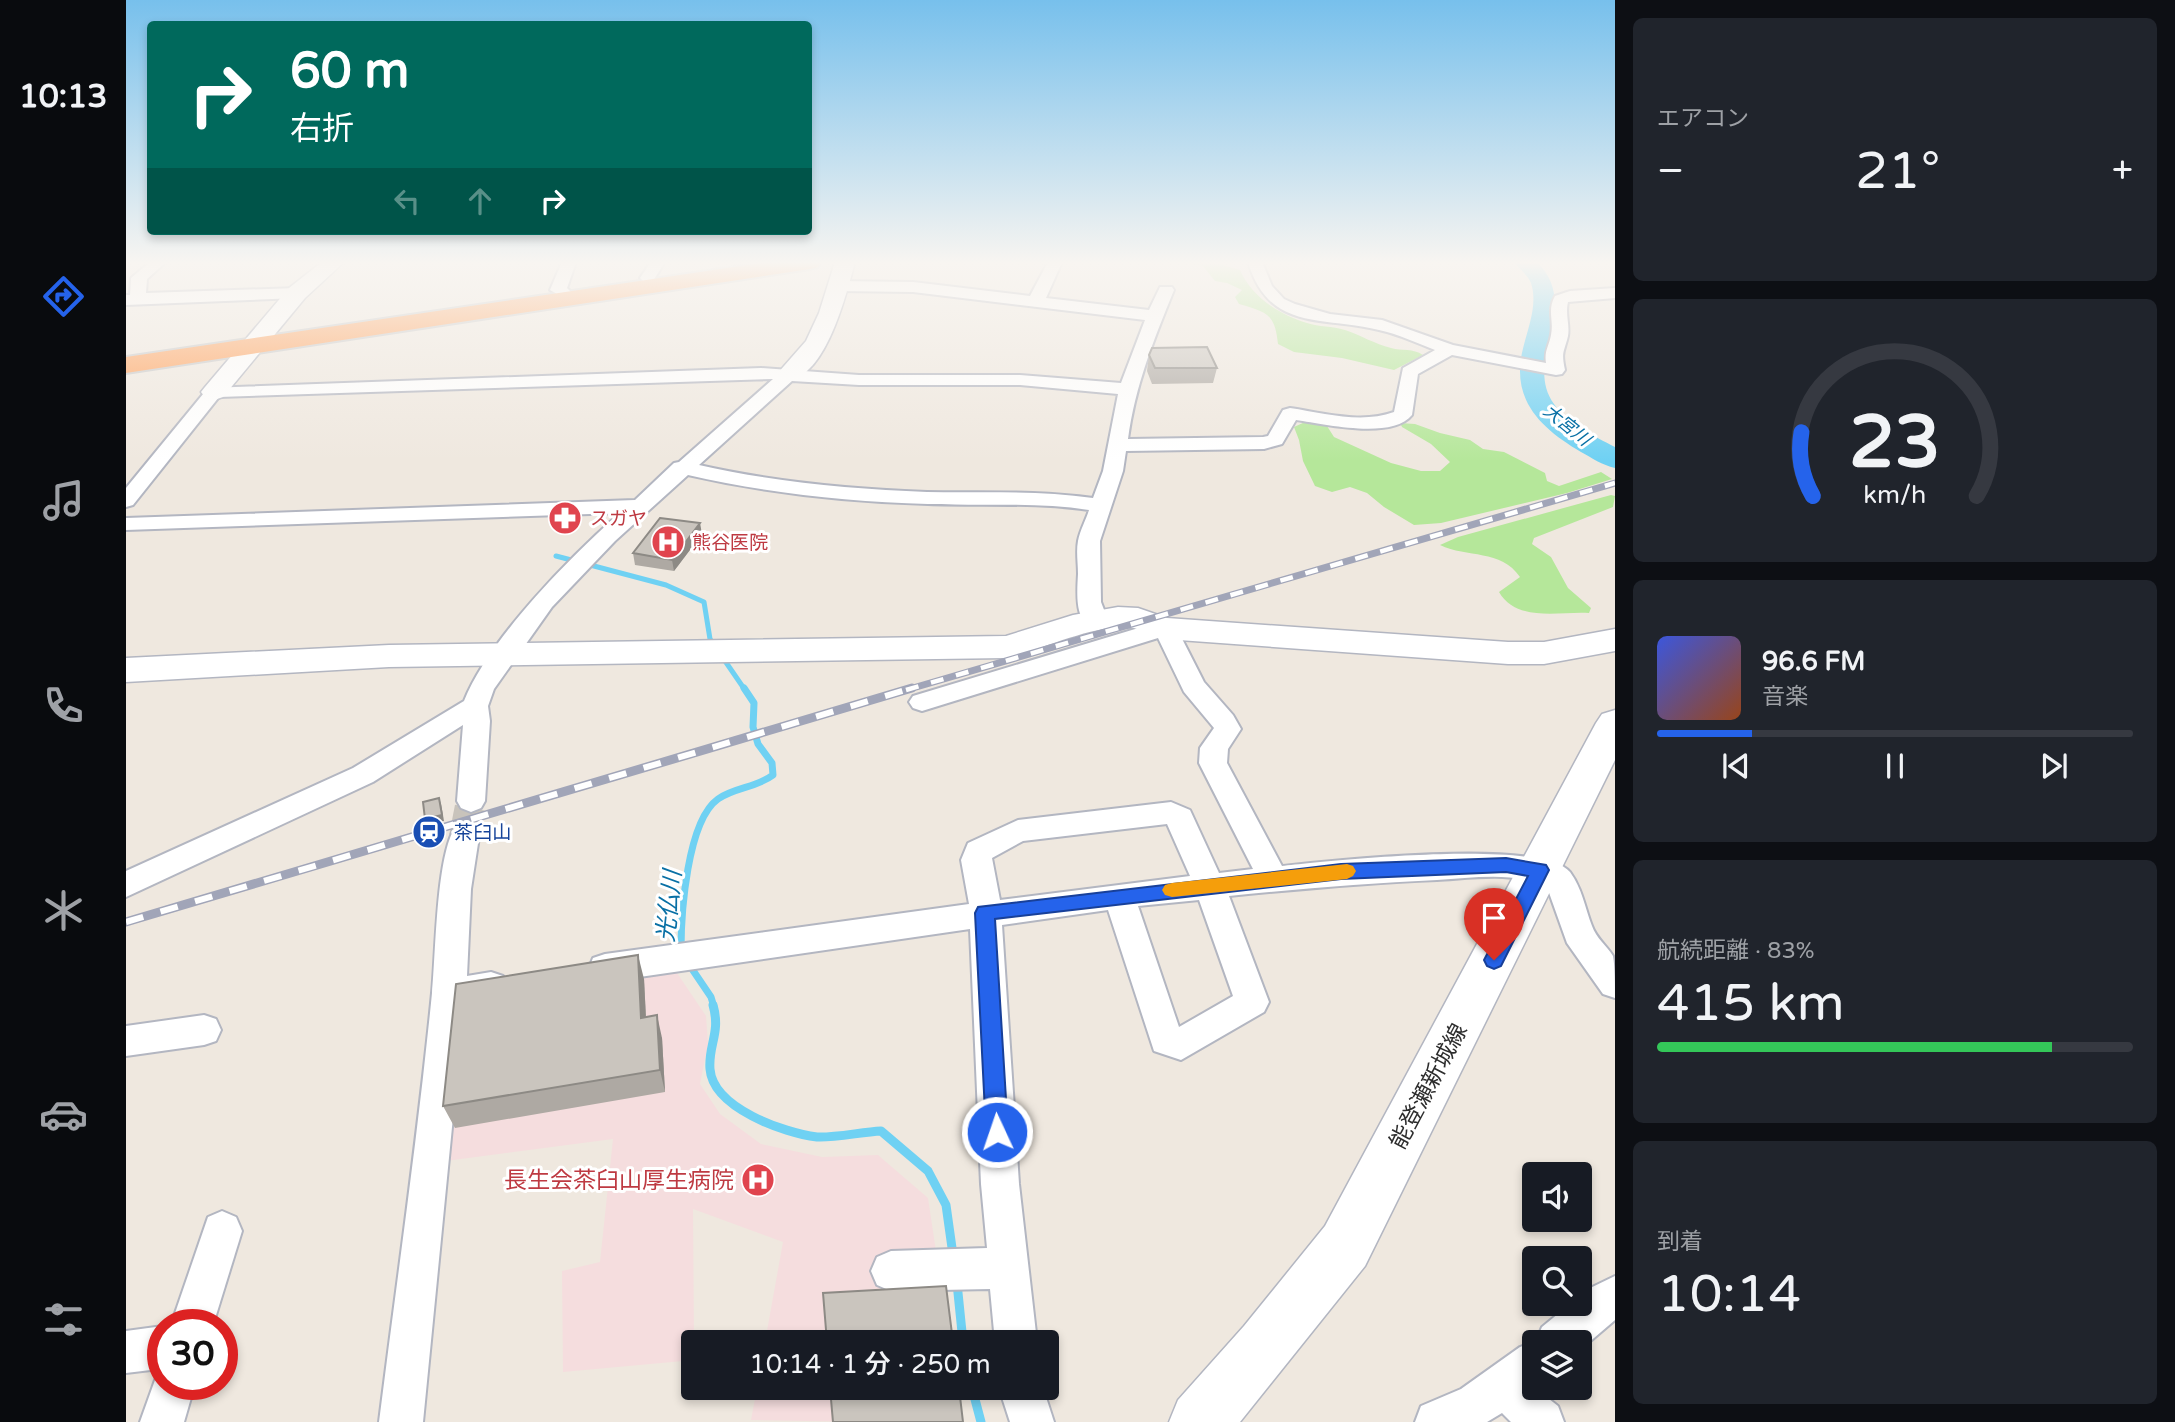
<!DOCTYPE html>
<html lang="ja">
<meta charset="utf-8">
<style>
body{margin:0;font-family:"Varela Round","Noto Sans JP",sans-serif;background:#20242c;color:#f1f3f6;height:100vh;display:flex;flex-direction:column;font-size:26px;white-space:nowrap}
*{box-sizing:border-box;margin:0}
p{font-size:23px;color:#9ea1a6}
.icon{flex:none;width:38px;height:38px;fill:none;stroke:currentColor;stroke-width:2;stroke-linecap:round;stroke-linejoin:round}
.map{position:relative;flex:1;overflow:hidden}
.side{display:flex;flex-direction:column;gap:18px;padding:18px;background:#0d0f14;width:560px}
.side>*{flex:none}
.top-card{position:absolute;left:21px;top:21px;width:665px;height:214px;border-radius:7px;box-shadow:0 4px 10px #0003;background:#00695c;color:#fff;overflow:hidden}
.controls{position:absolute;left:1396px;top:1162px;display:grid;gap:14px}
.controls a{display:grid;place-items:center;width:70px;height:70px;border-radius:7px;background:#171b24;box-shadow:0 4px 10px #0003;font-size:35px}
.speed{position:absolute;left:21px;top:1309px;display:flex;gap:14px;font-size:35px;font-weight:700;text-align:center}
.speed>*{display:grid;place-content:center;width:91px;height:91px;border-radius:50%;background:#171b24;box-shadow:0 4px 10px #0003;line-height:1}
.speed .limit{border:10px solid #d22;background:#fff;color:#111}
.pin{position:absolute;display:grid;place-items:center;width:60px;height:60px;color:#fff;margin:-72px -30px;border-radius:50% 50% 50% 0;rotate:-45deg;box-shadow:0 0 7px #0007}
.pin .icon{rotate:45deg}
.me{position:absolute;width:77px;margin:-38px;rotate:357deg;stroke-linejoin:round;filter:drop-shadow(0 0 5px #0008)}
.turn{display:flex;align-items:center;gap:24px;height:147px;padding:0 28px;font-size:32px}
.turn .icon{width:91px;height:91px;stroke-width:2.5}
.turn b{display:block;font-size:49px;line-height:60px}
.lanes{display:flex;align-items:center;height:66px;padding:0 28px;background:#0003;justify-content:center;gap:35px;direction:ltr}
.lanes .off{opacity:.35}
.big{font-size:52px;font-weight:600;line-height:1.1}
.side .card{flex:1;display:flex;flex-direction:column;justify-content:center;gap:10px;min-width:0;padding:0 24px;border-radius:10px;background:#20242c}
.side .dial{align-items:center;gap:0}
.dial svg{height:182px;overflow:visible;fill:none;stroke:#363941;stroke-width:7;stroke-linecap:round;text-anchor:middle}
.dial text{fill:#f1f3f6;stroke:none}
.song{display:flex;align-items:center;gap:21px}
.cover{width:84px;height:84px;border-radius:10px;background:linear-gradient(135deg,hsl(230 70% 55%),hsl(20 70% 35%))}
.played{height:7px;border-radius:4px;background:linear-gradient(90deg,#2563eb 20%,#363941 20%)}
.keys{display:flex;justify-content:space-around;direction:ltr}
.heat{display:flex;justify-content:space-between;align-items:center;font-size:38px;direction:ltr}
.charge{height:10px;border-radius:5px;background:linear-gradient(90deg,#34c759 83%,#363941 0)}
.trip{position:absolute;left:555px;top:1330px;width:378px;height:70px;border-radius:7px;background:#171b24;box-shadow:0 4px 10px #0003;font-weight:600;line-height:70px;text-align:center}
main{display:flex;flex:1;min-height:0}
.tabs{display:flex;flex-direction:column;width:126px;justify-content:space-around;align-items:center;background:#090b0e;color:#9ea1a6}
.tabs .icon{width:49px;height:49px}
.tabs .on{color:#2563eb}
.tabs b{font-size:32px;color:#f1f3f6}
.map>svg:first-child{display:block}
</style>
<main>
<nav class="tabs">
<b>10:13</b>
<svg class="icon on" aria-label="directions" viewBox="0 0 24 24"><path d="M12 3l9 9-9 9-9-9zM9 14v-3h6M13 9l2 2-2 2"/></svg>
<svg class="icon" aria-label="music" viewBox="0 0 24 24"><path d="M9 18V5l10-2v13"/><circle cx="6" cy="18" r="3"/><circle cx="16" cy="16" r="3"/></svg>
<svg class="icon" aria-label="phone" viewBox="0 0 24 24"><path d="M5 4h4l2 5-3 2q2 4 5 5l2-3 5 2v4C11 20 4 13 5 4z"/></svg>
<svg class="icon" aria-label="climate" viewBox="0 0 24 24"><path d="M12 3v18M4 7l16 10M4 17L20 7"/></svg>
<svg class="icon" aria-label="car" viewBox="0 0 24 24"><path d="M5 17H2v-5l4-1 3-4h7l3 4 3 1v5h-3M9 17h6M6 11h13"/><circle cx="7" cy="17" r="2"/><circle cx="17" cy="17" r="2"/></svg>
<svg class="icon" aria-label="filters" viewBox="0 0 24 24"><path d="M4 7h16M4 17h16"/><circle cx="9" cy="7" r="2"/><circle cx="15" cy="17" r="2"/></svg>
</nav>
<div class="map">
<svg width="1489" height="1422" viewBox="0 0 1489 1422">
<rect width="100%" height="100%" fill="#efe8df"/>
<g fill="#f5ddde">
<polygon points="545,964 580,1016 582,1044 574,1084 594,1114 635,1144 696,1157 752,1155 802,1198 811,1258 754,1286 750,1342 639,1342 657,1242 567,1209 568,1342 557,1361 437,1372 436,1271 474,1262 487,1139 312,1162 330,999"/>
<polygon points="631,1388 746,1388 743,1422 625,1420"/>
</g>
<g fill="#b5e79a">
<path d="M1057,262h30l27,8c11,26 39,45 67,53 12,4 25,3 38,7 15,5 30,14 46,18 11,3 22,0 32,7l-29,15 -52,-12 -48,-6 -16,-8c-3,-30 -11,-32 -39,-40l-4,-7 7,-7 -15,-7 -12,-2 -12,-15z"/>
<polygon points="1179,422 1201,426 1208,437 1265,463 1295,471 1314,471 1324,462 1305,444 1276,427 1274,423 1289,424 1314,433 1344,440 1357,449 1378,452 1419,473 1421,481 1433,486 1475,472 1486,479 1441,493 1315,523 1288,525 1258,507 1241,493 1224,487 1206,492 1189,486 1177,461 1173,440 1168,427"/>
<path d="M1485,495l4,1 -2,11 -79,31 -2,6 19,13 17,31 23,20 -2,5c-29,-2 -72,10 -90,-21l21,-15c-19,-28 -53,-19 -80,-32l18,-8z"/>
</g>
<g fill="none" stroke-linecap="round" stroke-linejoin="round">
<g stroke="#6fd1f3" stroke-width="5">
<polyline points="430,556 540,585 578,602 584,639 589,646"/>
<polyline points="597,658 619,690"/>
</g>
<g stroke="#6fd1f3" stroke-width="7">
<path d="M555,950c0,-36 6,-129 37,-151 17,-12 38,-11 55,-24l-1,-12 -14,-19 -5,-17 1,-24 -10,-15"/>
<polyline points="562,963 585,997 588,1007"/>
</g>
<g stroke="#6fd1f3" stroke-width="9">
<path d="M587,1005c8,28 -5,40 -3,64 3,39 74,64 107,68 17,1 45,-5 64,-6l47,40 18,34 7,50"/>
<polyline points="831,1283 837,1342"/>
<polyline points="846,1388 855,1422"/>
</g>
<path fill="#6fd1f3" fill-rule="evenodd" d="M1388,262h23c46,46 -15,97 17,142 14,20 40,32 61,43v21c-13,-3 -23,-10 -34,-16 -37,-22 -67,-48 -60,-94 4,-24 18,-51 10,-75 -3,-8 -12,-14 -17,-21z"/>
<polyline stroke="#c8c3bb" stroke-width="30" stroke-dasharray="30 15" stroke-linecap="butt" points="338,837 345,801"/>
<defs>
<g id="street">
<polygon points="24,262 40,262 21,279 20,293 171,288 179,293 171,298 0,305 0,295 4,295 5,278"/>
<polygon points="436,262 450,262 441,288 446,293 438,298 424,290"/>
<polygon points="525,262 539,262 527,281 517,281 514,278"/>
<path d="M922,262h14l-16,36 103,12 11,-23h12l2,3c-20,49 -39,96 -46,149l135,-2 5,-1 15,-26 7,-2c34,5 71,16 104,4l9,-44 32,-18c-18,-7 -37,-16 -56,-20 -57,-14 -110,2 -131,-68h14l10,24 12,13 11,5 35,10 52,6 71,25 93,18c-2,-12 3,-17 5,-28 3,-15 -4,-25 4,-39l15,-5 45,-3v10l-47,4c-3,12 2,23 0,34 -4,17 -7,15 -3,34l-3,4 -6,1 -104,-20 -34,19 -6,41c-20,25 -88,9 -116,5l-14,24 -18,5 -138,2 -3,20 -23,70 1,61 7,18 -4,5c-31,8 -27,-31 -26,-51 0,-11 -2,-23 0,-33 2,-11 8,-21 11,-31 -53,-8 -107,-4 -161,-6 -81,-2 -161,-11 -240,-29l-73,66 -63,66 -58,82 -6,17 2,15 -5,80 -4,7 -10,4 -10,-4 -4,-7 6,-76 -90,57 -247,115v-26l227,-103 111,-67c25,-62 106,-144 156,-188l-494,17v-12l509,-18 39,-37 5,-1 94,-83 -554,18 -86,108 -7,2v-19l82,-100 553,-20 98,7h161l101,8 24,-63 -232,-28 -75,-1 -8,-5 8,-5 75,1 117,14zM666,381l67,4h161l98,9 -15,77 -10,27c-55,-8 -110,-5 -166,-6 -76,-3 -153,-10 -228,-27z"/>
<path d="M1039,620l9,3 30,59 29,33 8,14 -13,20 -1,14 55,103c47,-5 260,-28 288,6 12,16 15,36 22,54 4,12 15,20 21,30 2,10 2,31 2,42l-12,-4 -36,-51 -20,-56c-33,-16 -74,-9 -110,-7 -70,3 -138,9 -208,16l40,106 -5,10 -83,48 -27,-9 -46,-141 -106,15 17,259 18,158h-42l-5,-53 -99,2 -14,-6 -6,-14 6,-14 14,-6 96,-3 -6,-64 -11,-255 -365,53 -12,-4 -4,-10 4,-10 12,-4 364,-50 -8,-44 7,-17 50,-23 153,-18 19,8 29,63 34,-4 -54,-106 1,-15 14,-20 -30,-36 -26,-54 -236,73 -9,-3 -4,-6 4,-6zM1041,824l23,52 -190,24 -8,-42 31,-17zM1073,900l34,96 -54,31 -41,-121z"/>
<path d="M338,826l10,3 5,8 -8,52 -4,87 24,-4 12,4 5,10 -5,10 -39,9 -41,417h-44c18,-143 39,-286 53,-429 4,-41 4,-131 22,-164z"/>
<polygon points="78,1015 90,1019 95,1030 90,1041 78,1045 0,1056 0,1026"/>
<polygon points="96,1211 110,1217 116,1231 87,1325 45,1325 82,1217"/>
<polygon points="1489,1276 1489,1320 1454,1350 1454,1342 1409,1342 1409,1388 1432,1406 1438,1422 1385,1422 1376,1413 1361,1422 1289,1422 1295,1406 1335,1389 1394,1347 1410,1341 1416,1327 1444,1304 1454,1304 1454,1295 1458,1291"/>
<polygon points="37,1326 37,1384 69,1384 58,1422 14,1422 33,1369 0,1373 0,1331"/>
<polygon points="873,1388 917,1388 928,1422 884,1422"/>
</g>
<g id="secondary">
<polygon points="196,262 218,262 179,298 97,397 88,400 79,397 75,392 79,387 163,288"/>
<path d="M709,262h20c-8,30 -32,128 -75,117l-3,-5 29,-33 13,-28z"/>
<path d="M992,607l20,1 29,10 341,24h36l71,-13v22l-71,13h-36l-343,-25c-11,-3 -21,-8 -31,-11 -33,-7 -93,22 -128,30l-617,9 -263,15v-24l263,-13 617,-9 67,-21z"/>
<polygon points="1489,710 1489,760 1239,1266 1114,1422 1043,1422 1052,1400 1118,1326 1199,1226 1470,723 1476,714"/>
</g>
<polygon id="highway" points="642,262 695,262 692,267 684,269 0,373 0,357"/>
</defs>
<use href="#street" stroke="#b3b6c1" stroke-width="4"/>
<use href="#secondary" stroke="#b3b6c1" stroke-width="3"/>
<use href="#highway" stroke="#c8c8c8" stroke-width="4"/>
<use href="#street" fill="#fff" fill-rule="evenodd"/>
<use href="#secondary" fill="#fff" fill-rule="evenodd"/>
<use href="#highway" fill="#ffa05a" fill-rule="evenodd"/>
<defs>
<polyline id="rail-far1" points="780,690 1489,483"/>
<polyline id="rail" points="0,922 786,688"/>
</defs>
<use href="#rail-far1" stroke="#a1a5b8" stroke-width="7"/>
<use href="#rail" stroke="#a1a5b8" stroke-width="9"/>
<use href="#rail-far1" stroke="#fff" stroke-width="4.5" stroke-dasharray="13" stroke-linecap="butt"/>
<use href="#rail" stroke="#fff" stroke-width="6" stroke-dasharray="18" stroke-linecap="butt"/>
</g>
<g fill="#aea9a3">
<polygon points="1023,355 1091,368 1087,383 1026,384 1021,371"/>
<polygon points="576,534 548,571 509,565 507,553"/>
<polygon points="518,979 520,1017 536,1038 539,1092 329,1128 317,1106"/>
</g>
<g fill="#8d8a85">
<polygon points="574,523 576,534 548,571 546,560"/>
<polygon points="313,798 315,804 318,821 302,825 299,819"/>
<polygon points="512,955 518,979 521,1041 515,1018"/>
<polygon points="531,1015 536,1038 539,1092 534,1070"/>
</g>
<g fill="#cac5be" stroke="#8d8a85" stroke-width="2">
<polygon points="1081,347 1091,368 1029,368 1023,355 1026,348"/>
<polygon points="534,518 574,523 546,560 507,553"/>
<polygon points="313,798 316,815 299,819 297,802"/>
<polygon points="512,955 515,1018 531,1015 534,1070 317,1106 330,984"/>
<polygon points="820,1286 827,1342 701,1342 697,1293"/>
<polygon points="704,1388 833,1388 837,1422 707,1422"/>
</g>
<linearGradient id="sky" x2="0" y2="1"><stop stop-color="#77c0ec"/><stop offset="0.57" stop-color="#f8f5f1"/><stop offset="1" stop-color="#f8f5f1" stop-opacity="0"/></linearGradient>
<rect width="1489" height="461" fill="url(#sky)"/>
<polygon fill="#2563eb" stroke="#184099" stroke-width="2" points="1380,858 1420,865 1423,870 1375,966 1368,969 1361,966 1358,960 1402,876 1380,872 1215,879 869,919 882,1132 879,1140 871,1143 863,1140 860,1132 849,913 852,907 1215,864"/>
<polygon fill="#f59e0b" points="1221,864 1227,866 1230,871 1227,876 1221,879 1046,897 1039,895 1036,890 1039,885 1046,883"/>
<defs>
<symbol id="pharmacy-disc" viewBox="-11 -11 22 22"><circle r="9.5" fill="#e0444e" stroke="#fff"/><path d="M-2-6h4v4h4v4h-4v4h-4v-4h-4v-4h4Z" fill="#fff"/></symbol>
<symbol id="hospital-disc" viewBox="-11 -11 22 22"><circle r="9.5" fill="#e0444e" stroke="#fff"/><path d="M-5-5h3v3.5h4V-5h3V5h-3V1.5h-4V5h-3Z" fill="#fff"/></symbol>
<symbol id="station-disc" viewBox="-11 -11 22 22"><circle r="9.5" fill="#1a4fb4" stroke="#fff"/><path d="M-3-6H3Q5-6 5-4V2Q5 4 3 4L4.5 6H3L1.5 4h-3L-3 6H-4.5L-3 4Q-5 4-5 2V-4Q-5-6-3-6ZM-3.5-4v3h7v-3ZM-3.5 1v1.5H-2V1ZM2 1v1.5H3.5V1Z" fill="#fff"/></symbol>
</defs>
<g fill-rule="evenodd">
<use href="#pharmacy-disc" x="420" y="499" width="38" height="38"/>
<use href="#hospital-disc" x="523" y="523" width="38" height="38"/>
<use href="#station-disc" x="284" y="813" width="38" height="38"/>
<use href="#hospital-disc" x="613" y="1161" width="38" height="38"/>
</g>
<g text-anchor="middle" stroke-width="6" stroke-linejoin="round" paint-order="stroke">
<g font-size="18" font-style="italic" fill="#0970a5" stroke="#fff">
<text transform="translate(1441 425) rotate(39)" y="6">大宮川</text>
</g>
<g font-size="19" fill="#be3a42" stroke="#fff" text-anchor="start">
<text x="464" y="525">スガヤ</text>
<text x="566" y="549">熊谷医院</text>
</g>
<g font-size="19" fill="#164399" stroke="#fff" text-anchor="start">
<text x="328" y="839">茶臼山</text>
</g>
<g font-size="23" fill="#2d2d2d" stroke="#fff">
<text transform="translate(1302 1086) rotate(-62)" y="8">能登瀬新城線</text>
</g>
<g font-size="23" fill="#be3a42" stroke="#fff" text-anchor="end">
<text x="608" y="1188">長生会茶臼山厚生病院</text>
</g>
<g font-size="24" font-style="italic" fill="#0970a5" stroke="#fff">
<text transform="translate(543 906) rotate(-84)" y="8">光仏川</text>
</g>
</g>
</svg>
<div class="controls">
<a><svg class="icon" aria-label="sound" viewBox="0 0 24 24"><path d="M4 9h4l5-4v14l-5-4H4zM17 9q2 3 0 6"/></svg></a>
<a><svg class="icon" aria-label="search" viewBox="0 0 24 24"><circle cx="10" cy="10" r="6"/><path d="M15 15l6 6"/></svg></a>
<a><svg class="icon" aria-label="layers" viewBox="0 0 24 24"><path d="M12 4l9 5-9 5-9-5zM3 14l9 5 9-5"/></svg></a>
</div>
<div class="speed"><div class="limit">30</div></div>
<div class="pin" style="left:1368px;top:960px;background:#d93025"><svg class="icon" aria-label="arrive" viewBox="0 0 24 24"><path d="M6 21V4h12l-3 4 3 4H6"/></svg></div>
<svg class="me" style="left:871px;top:1132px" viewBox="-20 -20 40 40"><circle r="17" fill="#2563eb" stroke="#fff" stroke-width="3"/><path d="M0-11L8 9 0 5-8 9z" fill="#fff"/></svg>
<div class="trip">10:14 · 1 分 · 250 m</div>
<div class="top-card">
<div class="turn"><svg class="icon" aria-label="right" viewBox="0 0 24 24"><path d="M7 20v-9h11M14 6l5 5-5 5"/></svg><div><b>60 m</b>右折</div></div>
<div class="lanes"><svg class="icon off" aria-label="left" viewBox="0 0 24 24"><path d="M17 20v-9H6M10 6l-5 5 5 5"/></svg><svg class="icon off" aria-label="ahead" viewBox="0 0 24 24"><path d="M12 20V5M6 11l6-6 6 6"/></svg><svg class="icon" aria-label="right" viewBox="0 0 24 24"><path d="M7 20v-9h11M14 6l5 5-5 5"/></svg></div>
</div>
</div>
<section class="side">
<div class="card"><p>エアコン</p>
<div class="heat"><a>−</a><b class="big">21°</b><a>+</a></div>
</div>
<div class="card dial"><svg viewBox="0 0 100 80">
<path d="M14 69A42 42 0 1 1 86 69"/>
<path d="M14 69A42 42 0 0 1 9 41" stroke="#2563eb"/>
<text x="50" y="56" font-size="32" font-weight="700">23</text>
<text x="50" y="72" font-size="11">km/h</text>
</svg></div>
<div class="card">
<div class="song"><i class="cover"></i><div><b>96.6 FM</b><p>音楽</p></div></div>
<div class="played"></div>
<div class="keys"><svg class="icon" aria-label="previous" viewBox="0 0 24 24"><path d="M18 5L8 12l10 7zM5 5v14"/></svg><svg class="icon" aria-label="pause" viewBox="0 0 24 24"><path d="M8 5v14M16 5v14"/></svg><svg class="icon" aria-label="next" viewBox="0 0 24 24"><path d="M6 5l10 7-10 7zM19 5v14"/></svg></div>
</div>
<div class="card"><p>航続距離 · 83%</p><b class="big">415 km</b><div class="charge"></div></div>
<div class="card"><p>到着</p><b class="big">10:14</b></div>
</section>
</main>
